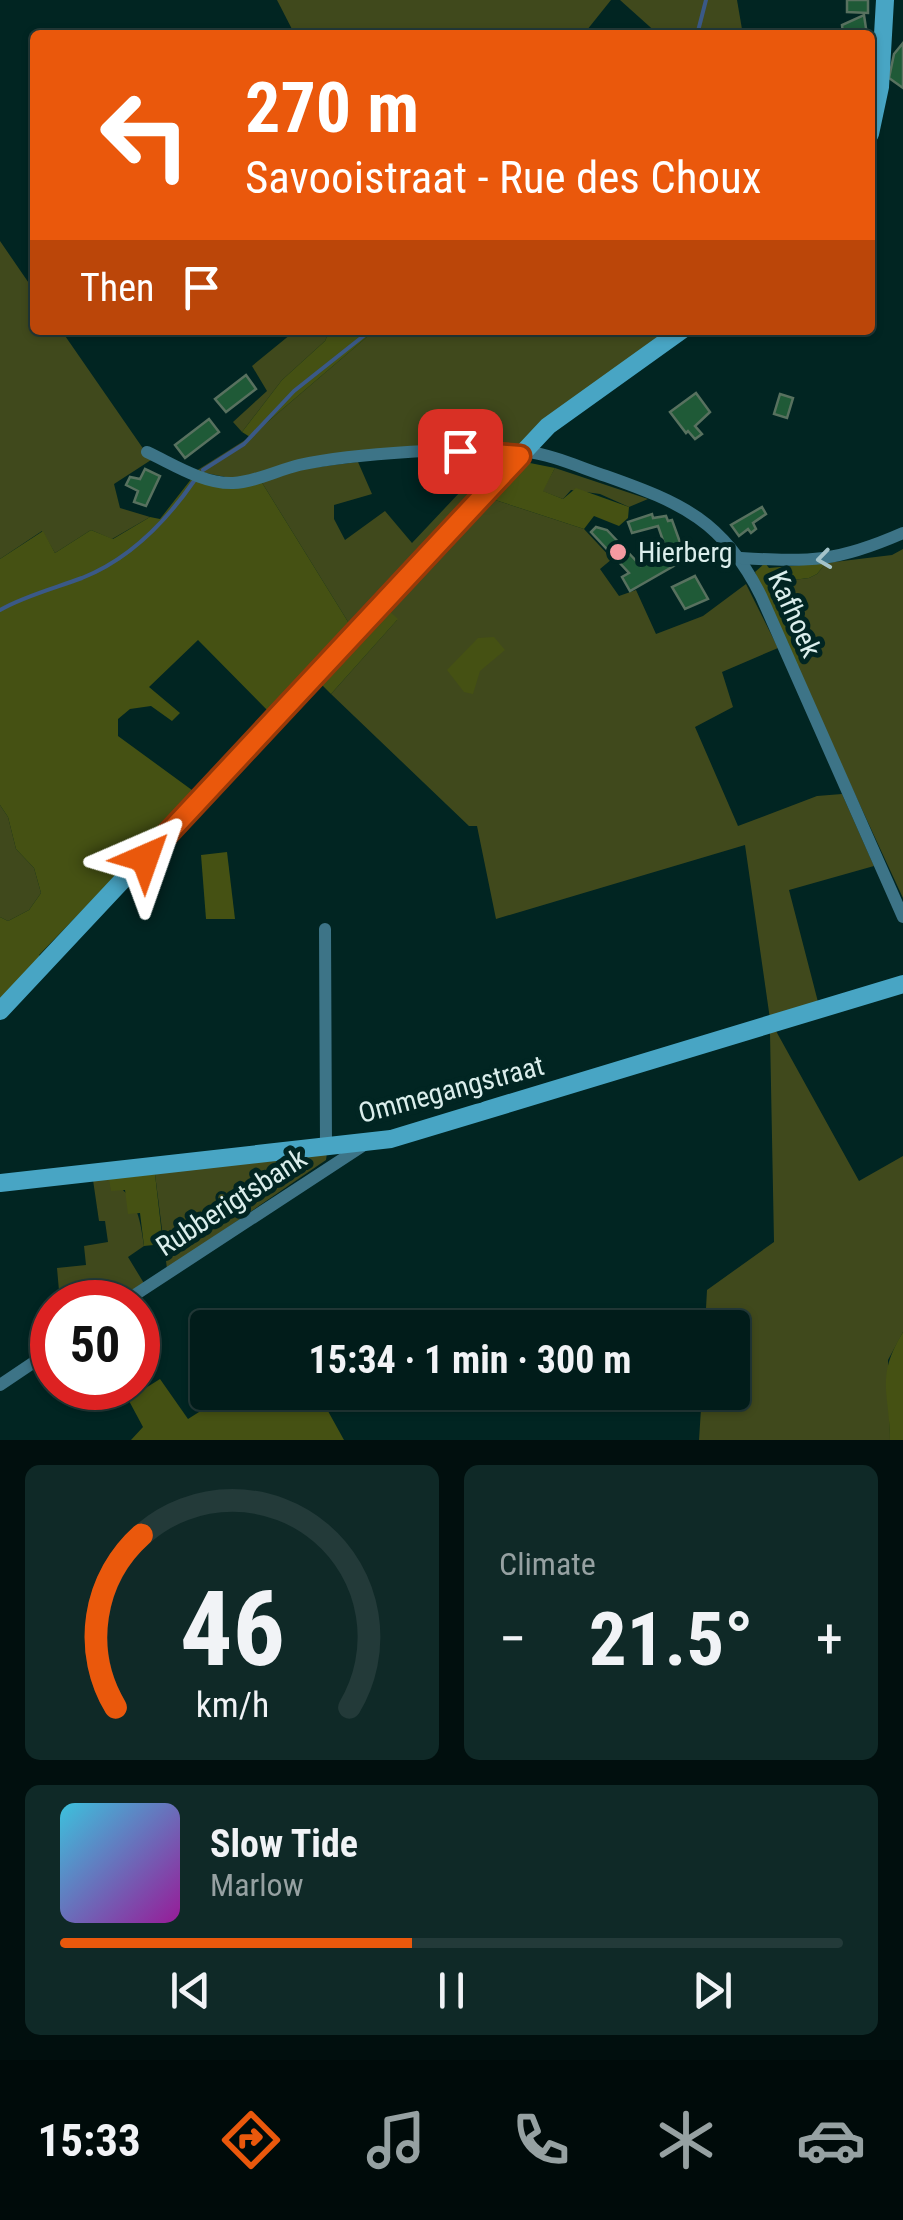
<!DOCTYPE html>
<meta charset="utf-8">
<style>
body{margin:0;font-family:"Roboto Condensed",sans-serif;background:#0f2927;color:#f1f3f6;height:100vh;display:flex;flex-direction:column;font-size:38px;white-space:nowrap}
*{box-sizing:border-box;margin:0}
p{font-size:32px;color:#96a1a2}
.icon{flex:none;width:55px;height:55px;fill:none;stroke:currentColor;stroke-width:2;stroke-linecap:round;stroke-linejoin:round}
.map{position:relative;height:1440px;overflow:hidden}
.sheet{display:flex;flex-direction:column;gap:25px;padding:25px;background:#010f0e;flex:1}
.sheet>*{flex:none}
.hud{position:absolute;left:30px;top:30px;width:845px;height:305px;border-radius:10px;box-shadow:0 2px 8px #0004,0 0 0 2px #233a39;background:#ea580c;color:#fff;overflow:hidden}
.speed{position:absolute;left:30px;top:1280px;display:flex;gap:20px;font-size:50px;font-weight:700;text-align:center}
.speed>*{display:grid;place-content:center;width:130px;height:130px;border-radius:50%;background:#011c1a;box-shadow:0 2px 8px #0004,0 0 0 2px #233a39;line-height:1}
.speed .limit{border:15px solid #d22;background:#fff;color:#111}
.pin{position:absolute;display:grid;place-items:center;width:85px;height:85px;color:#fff;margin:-42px;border-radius:20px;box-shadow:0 5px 15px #0006}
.me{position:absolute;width:110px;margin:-55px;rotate:43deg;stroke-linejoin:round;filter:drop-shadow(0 0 8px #0008)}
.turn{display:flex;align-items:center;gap:35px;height:210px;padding:0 50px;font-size:45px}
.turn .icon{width:130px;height:130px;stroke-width:2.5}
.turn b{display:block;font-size:70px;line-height:85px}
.then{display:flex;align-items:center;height:95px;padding:0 50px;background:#0003;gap:20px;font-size:38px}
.big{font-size:75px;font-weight:700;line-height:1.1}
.sheet .card{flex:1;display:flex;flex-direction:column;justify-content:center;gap:15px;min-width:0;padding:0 35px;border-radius:15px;background:#0f2927}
.sheet .dial{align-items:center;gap:0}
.dial svg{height:260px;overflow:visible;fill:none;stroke:#233a39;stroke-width:7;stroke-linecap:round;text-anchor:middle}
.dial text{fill:#f1f3f6;stroke:none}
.song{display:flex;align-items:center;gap:30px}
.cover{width:120px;height:120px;border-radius:15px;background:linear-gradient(135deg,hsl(190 70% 55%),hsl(300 70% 35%))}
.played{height:10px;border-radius:5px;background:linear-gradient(90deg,#ea580c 45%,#233a39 45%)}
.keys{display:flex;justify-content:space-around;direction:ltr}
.heat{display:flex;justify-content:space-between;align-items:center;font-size:55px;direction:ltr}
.sheet .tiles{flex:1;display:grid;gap:25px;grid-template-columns:1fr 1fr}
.card:last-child{grid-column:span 2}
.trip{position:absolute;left:190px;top:1310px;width:560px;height:100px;border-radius:10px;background:#011c1a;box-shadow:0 2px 8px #0004,0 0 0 2px #233a39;font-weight:700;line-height:100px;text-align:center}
.tabs{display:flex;height:160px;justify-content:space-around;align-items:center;background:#000b0a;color:#96a1a2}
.tabs .icon{width:70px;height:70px}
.tabs .active{color:#ea580c}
.tabs b{font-size:45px;color:#f1f3f6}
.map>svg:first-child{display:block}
</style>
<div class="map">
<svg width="903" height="1440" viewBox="0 0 903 1440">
<rect width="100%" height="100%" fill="#012522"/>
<g fill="#40491c">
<polygon points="277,0 611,0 583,35 295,35"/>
<polygon points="620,0 737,0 743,35 659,35"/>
<polygon points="0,241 35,292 35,330 61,330 151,460 114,484 120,508 150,517 112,539 91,530 55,553 42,531 0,559"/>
<polygon points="296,330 330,330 325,341 282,380 242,432 233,422 267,391 252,366"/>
<polygon points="375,330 670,330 514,448 374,453 235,479 196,471 250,437"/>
<polygon points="494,456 508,457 350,625 261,481 302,469 358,462 372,494 334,505 334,519 345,540 385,511 412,543"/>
<polygon points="555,468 648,499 629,507 600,494 571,490 563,499 542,491"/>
<polygon points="489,498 584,529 612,559 600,569 619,596 636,590 656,634 703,616 746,584 778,648 722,672 733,707 695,727 738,826 817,796 842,794 874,866 789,890 818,1002 770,1019 745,845 496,919 477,826 469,826 331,694 397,620 386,608"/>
<polygon points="903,549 903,898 796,667 772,589 777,582 809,578 817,574 826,563 892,555"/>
<polygon points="0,805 8,817 16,849 34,868 41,893 29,910 8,921 0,917"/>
<polygon points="776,1031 859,1181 903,1156 903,1332 888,1360 890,1440 699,1440 702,1393 732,1392 732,1328 705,1327 707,1290 774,1242 770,1033"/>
<polygon points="327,1153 326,1160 167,1269 155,1174"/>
<path d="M109,1179c27,17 31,37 35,67l-16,11 17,28 -27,17h-58l-3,-34 29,-3 -2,-19 24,-4 -3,-21h-6l-6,-41z"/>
</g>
<g fill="#455113">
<polygon points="330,330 375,330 250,437 242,432 282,380 325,341"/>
<polygon points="525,462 555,468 543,491 563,499 576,488 629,507 628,518 619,526 594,516 584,529 489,498"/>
<polygon points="192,478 261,481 350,625 269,712 198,640 149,687 180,713 172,721 151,706 130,709 118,719 118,736 196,793 39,955 51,968 0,1020 0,917 8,921 29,910 41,893 34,868 16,849 8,817 0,805 0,559 43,531 55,553 91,530 113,539 150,517 160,519"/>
<polygon points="765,563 769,568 826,563 817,574 809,578 777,582 772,589 795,644 800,665 796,667 755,572"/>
<polygon points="386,608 398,619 331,694 319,682"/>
<polygon points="494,637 505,650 480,671 473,694 464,692 447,670 478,638"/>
<polygon points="227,852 235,919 206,919 201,855"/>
<polygon points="155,1174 163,1244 144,1246 140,1213 128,1214 125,1190 111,1191 109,1179"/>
<path d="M903,1332v108h-13c0,-48 -15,-62 13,-108z"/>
<polygon points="160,1379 188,1419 229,1393 318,1393 344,1440 131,1440 143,1427 128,1399"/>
</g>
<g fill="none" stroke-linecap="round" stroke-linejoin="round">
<g stroke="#3a5987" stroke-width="4">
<polyline points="697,35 706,0"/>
<polyline points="203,470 244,444 294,391 371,330"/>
<path d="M0,610c24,-14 55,-22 82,-32 48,-19 83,-55 112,-97"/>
</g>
</g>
<g fill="#1f5a37" stroke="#58715f" stroke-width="2.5">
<polygon points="847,0 868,0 868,13 847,12"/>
<polygon points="864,15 867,35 843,35 842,25"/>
<polygon points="903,43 903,88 889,78 894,54"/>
<polygon points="246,375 256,389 226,412 215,399"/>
<polygon points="696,393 710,412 695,426 702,434 695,439 688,431 686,433 670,412"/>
<polygon points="780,394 793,398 787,418 774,414"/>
<polygon points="209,419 219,432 185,458 175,445"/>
<polygon points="145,469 160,476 146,506 134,502 138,491 126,485 130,477 140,479"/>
<polygon points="762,507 766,514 753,523 756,529 751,533 748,529 739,536 731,525"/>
<polygon points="652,514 653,518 666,516 668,521 672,520 686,559 630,591 622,577 629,573 591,532 596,527 607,530 641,566 667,552 658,526 632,533 628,522"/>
<polygon points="695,576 708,599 685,609 672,587"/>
</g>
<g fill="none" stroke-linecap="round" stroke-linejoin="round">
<g stroke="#3d7487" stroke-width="12">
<path d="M524,451c29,4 55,16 82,25 76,27 118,45 155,120l142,321"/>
<path d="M147,452c26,12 56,32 86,31 22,-1 45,-13 66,-18 46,-10 179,-22 222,-10"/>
<path d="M741,558c70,4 96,4 162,-25"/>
<polyline points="325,929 326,1147"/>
<polyline points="124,1302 364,1145"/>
<polyline points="0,1385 52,1350"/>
</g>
<g stroke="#48a5c4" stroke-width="18">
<polyline points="870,134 880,87 885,0"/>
<polyline points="0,1011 548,426 682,330"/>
<polyline points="0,1183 391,1139 903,984"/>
</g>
</g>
<defs><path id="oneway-chevron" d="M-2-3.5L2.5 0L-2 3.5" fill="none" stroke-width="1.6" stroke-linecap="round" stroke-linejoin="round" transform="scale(2.5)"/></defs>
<use stroke="#a4c3c9" href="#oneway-chevron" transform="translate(824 559) rotate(172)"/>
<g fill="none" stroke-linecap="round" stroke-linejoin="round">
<defs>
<polyline id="route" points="145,858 520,456 460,451"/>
</defs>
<use href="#route" stroke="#983908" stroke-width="25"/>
<use href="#route" stroke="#ea580c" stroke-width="18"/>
</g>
<circle fill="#f49aa1" stroke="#012522" stroke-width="4" cx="618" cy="552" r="10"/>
<g text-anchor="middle" stroke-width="10" stroke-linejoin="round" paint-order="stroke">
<g font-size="28" fill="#dbeeec" stroke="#012522" text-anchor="start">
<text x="638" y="562">Hierberg</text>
</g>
<g font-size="28" fill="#dbeeec" stroke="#012522">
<text transform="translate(795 614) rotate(66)" y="10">Kafhoek</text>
<text transform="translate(451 1089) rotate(-15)" y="10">Ommegangstraat</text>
<text transform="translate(231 1202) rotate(-33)" y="10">Rubberigtsbank</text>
</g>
</g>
</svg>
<div class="speed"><div class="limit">50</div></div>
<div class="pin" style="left:460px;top:451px;background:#d93025"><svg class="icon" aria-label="arrive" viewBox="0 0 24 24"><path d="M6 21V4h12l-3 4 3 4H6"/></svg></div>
<svg class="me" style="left:145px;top:858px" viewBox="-20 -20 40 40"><path d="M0-17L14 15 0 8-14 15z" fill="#ea580c" stroke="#fff" stroke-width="4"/></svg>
<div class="trip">15:34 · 1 min · 300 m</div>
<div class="hud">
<div class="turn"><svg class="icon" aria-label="left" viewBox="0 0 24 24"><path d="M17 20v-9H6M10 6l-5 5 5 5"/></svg><div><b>270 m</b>Savooistraat - Rue des Choux</div></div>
<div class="then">Then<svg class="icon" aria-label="arrive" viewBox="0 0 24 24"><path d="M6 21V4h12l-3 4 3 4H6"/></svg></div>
</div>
</div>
<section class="sheet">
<div class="tiles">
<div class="card dial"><svg viewBox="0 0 100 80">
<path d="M14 69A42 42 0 1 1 86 69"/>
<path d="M14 69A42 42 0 0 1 22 16" stroke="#ea580c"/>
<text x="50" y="56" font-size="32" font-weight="700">46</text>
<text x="50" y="72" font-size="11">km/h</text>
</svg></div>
<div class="card"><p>Climate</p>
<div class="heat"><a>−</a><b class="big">21.5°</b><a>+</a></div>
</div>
<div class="card">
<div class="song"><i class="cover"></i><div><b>Slow Tide</b><p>Marlow</p></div></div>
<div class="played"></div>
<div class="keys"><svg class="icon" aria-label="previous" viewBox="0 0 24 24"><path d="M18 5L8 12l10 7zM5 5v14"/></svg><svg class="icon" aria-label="pause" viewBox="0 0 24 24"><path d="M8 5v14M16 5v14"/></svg><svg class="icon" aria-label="next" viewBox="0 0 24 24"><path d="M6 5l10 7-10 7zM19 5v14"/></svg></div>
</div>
</div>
</section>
<nav class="tabs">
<b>15:33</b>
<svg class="icon active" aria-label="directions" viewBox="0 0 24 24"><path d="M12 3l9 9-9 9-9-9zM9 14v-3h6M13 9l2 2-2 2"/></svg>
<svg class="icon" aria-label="music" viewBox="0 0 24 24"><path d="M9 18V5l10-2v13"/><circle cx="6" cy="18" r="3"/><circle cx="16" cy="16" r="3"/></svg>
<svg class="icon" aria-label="phone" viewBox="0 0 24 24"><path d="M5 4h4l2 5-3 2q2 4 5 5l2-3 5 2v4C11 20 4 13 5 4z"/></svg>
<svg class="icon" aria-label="climate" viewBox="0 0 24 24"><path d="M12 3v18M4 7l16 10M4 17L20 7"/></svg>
<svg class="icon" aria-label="car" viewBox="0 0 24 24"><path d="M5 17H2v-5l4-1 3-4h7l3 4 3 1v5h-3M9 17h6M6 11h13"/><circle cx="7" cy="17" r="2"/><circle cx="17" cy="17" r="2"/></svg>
</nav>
